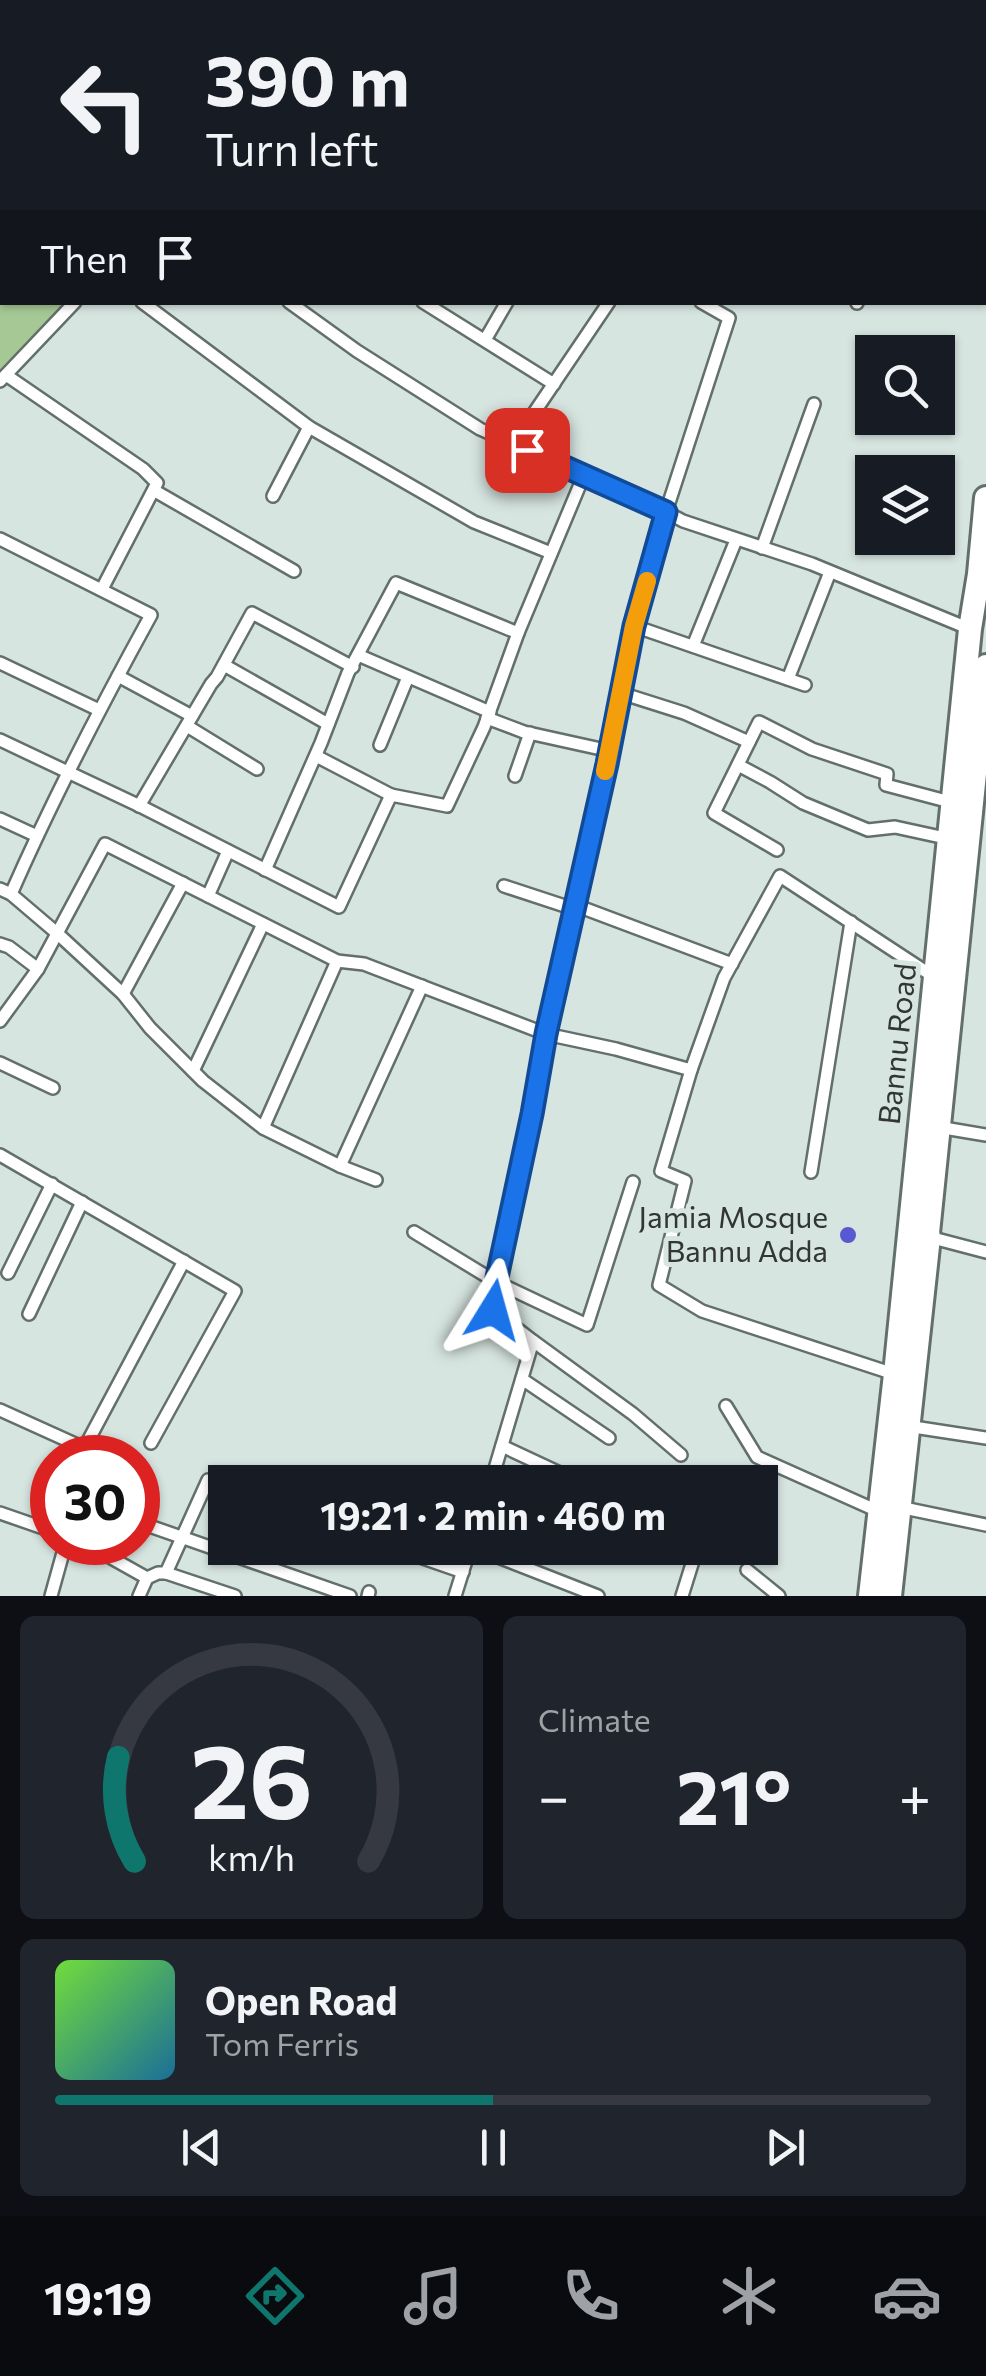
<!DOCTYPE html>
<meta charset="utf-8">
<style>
body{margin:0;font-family:Commissioner,sans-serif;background:#20242c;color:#f1f3f6;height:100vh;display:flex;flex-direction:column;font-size:38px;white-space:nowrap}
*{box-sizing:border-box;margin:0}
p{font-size:32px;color:#9ea1a6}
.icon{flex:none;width:55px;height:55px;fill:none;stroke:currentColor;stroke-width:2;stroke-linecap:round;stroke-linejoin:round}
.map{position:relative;height:1596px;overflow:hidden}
.panel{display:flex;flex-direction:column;gap:20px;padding:20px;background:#0d0f14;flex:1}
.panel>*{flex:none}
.guide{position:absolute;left:0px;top:0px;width:988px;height:305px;box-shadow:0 2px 8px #0004;background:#171b24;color:#f1f3f6;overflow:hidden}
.buttons{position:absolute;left:855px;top:335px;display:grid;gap:20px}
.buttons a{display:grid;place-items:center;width:100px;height:100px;border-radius:0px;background:#171b24;box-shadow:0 2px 8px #0004;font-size:50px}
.speed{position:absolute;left:30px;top:1435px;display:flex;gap:20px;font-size:50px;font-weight:700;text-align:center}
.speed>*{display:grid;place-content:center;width:130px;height:130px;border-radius:50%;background:#171b24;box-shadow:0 2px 8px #0004;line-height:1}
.speed .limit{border:15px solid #d22;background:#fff;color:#111}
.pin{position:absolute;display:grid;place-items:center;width:85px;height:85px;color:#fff;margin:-42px;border-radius:20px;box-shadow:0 5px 15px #0006}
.me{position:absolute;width:110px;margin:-55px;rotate:8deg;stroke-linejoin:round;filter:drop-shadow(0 0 8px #0008)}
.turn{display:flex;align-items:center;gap:35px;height:210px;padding:0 40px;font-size:45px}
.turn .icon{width:130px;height:130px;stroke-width:2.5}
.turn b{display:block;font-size:70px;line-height:85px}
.then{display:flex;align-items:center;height:95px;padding:0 40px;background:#0003;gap:20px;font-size:38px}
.big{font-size:75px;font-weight:700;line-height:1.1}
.panel .card{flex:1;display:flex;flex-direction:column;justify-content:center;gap:15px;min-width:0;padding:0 35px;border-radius:15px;background:#20242c}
.panel .dial{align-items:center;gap:0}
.dial svg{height:260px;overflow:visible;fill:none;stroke:#363941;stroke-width:7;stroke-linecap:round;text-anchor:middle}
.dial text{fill:#f1f3f6;stroke:none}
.song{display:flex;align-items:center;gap:30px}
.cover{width:120px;height:120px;border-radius:15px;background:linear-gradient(135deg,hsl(100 70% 55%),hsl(200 70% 35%))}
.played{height:10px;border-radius:5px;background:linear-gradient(90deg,#0f766e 50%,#363941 50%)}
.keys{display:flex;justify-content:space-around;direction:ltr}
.heat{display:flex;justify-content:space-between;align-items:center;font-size:55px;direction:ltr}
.panel .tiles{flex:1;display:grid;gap:20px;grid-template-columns:1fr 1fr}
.card:last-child{grid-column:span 2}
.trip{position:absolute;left:208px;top:1465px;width:570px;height:100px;border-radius:0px;background:#171b24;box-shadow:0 2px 8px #0004;font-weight:700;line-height:100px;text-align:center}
.tabs{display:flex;height:160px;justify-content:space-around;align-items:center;background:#090b0e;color:#9ea1a6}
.tabs .icon{width:70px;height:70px}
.tabs .current{color:#0f766e}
.tabs b{font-size:45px;color:#f1f3f6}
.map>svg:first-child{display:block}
</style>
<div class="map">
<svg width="986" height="1596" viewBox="0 0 986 1596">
<rect width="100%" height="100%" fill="#d7e5e1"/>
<polygon fill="#a5c895" points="2,36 2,302 67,303 0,374 0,39"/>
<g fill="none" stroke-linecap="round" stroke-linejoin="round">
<defs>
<g id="lane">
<polyline points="972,2 974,0"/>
<polyline points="985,39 986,40"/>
</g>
<g id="street">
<polyline points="137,0 142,2"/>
<polyline points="326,0 331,2"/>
<polyline points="612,0 616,2"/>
<polyline points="896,0 900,2"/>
<polyline points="9,2 9,0"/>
<polyline points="219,2 220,0"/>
<polyline points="295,2 296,0"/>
<polyline points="574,2 575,0"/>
<polyline points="745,2 746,0"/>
<polyline points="0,18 2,19"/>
<polyline points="985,55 986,56"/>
<polyline points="985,291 986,292"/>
<polyline points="142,302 309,427 474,522 551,553"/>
<polyline points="289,302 357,351 480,429 584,475"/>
<polyline points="423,302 554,384"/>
<polyline points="701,302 729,318 666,512 683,521 812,564 970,629"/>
<polyline points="857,303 857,302"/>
<polyline points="485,340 507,302"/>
<polyline points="6,375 143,469 157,483 102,589"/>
<polyline points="0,381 75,302"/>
<polyline points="513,444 609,302"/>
<polyline points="155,491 294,571"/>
<polyline points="273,496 309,427"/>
<path d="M0,539l151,76c-50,91 -98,183 -140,279"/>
<polyline points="762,548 814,404"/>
<polyline points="634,626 805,685"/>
<polyline points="693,646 736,540"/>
<polyline points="358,655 490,712"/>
<polyline points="0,663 99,710"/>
<polyline points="224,665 328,724"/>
<polyline points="118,676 192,716"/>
<polyline points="788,679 830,572"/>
<polyline points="621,693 684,713 749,742"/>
<polyline points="487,718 524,732 610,751"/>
<polyline points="187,726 257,769"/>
<polyline points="0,740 142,807 339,907 391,795 447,806 484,727 518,633 584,475 666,512 634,626 607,764 546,1034 532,1114 496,1282 493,1310 533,1341 491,1482"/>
<polyline points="380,745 408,677"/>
<polyline points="316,756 391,795"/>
<polyline points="738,765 770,782 803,803 868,830 895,827 950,839"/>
<polyline points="515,776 530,733"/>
<polyline points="139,806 211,684 217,677 252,613 353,667"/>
<polyline points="0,819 37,836"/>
<polyline points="777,850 714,813 759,722 812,749 887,774 886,785 954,803"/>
<polyline points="265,870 321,743 348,673 396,583 518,633"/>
<polyline points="504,886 574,909"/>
<polyline points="0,889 11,894 58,934 123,994 150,1028 203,1081 263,1128 337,961"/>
<polyline points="208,896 228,851"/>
<polyline points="575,905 732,964"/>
<polyline points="0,944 9,947 38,969"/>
<polyline points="123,994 183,883"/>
<polyline points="0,1021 38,969 105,844 337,961 364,964 546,1034 616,1049 691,1070 724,978 780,876 934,977"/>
<polyline points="0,1063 53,1088"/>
<polyline points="691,1070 661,1171 685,1181 659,1285 702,1311 894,1374"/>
<polyline points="193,1071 263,924"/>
<polyline points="938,1127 986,1135"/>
<polyline points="263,1128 340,1166 376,1180"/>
<polyline points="0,1155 235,1291 151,1443"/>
<polyline points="340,1166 422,986"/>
<polyline points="811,1172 851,922"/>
<polyline points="414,1232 496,1282 587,1325 633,1182"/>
<polyline points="929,1237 986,1252"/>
<polyline points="8,1273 52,1184"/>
<polyline points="29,1314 82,1202"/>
<polyline points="533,1341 633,1414 681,1455"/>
<polyline points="522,1379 609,1438"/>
<polyline points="726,1406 757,1457 880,1512"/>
<polyline points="0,1410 84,1448"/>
<polyline points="907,1426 986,1438"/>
<polyline points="502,1446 579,1482"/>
<polyline points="79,1458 184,1261"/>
<polyline points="899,1507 986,1525"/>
<polyline points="0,1513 52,1531"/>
<polyline points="138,1522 350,1596"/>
<polyline points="83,1542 147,1578"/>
<polyline points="394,1548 463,1572"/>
<polyline points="475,1548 598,1596"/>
<polyline points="747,1570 779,1596"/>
<polyline points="166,1573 208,1480"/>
<polyline points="51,1596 66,1542"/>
<polyline points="139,1596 147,1578 158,1573 166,1573 235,1596"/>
<polyline points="368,1596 369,1592"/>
<polyline points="455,1596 470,1548"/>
<polyline points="682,1596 697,1548"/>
</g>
<g id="highway">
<polyline points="870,1596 895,1374 970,629 979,574 986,498"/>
<polyline points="890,1596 929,1237 928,1233 986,666"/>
</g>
</defs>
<use href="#lane" stroke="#626f6b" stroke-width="11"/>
<use href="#street" stroke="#626f6b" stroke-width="16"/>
<use href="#highway" stroke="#626f6b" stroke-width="28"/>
<use href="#lane" stroke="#fff" stroke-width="6"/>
<use href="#street" stroke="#fff" stroke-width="11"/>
<use href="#highway" stroke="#fff" stroke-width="22"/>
</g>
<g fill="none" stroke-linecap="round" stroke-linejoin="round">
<defs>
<polyline id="route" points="493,1310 496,1282 532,1114 546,1034 607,764 634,626 666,512 527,450"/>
</defs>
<use href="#route" stroke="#114b97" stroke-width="25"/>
<use href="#route" stroke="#1a73e8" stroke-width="18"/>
<polyline stroke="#f59e0b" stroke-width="18" points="605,771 634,626 647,581"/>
</g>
<circle fill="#5858d0" stroke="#d7e5e1" stroke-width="4" cx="848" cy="1235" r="10"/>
<g text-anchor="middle" stroke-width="10" stroke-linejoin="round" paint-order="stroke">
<g font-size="30" fill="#313634" stroke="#d7e5e1">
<text transform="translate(898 1044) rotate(-84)" y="10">Bannu Road</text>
</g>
<g font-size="30" fill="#313634" stroke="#d7e5e1" text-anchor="end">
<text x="828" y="1228">Jamia Mosque<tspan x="828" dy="34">Bannu Adda</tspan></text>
</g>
</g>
</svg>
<div class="buttons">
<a><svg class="icon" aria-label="search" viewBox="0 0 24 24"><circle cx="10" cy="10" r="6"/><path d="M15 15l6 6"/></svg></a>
<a><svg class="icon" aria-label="layers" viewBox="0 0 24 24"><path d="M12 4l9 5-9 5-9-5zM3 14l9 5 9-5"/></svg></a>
</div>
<div class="speed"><div class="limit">30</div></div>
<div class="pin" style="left:527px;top:450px;background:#d93025"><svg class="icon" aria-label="arrive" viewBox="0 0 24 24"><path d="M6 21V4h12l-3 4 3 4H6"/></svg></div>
<svg class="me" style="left:493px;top:1310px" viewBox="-20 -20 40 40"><path d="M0-17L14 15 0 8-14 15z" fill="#1a73e8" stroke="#fff" stroke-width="4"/></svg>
<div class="trip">19:21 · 2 min · 460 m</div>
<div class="guide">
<div class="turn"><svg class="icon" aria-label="left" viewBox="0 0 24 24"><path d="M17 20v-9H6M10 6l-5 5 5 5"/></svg><div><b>390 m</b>Turn left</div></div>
<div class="then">Then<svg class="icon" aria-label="arrive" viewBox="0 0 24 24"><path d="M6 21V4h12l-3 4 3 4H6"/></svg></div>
</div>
</div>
<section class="panel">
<div class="tiles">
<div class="card dial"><svg viewBox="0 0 100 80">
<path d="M14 69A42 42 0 1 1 86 69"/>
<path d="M14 69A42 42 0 0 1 9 37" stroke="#0f766e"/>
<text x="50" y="56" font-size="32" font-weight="700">26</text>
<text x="50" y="72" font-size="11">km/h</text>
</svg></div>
<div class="card"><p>Climate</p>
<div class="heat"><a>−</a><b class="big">21°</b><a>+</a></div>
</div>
<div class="card">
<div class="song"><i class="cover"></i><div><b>Open Road</b><p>Tom Ferris</p></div></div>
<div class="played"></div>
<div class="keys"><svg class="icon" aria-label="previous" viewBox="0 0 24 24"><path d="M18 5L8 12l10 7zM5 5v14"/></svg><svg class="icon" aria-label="pause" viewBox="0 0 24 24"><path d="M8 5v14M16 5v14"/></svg><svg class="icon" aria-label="next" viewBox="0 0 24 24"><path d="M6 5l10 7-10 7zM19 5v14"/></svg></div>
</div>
</div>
</section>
<nav class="tabs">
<b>19:19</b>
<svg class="icon current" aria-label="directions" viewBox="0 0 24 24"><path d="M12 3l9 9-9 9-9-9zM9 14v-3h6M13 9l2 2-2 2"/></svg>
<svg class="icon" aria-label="music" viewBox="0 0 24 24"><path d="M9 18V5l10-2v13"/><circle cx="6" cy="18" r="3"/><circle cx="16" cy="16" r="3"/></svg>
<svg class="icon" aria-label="phone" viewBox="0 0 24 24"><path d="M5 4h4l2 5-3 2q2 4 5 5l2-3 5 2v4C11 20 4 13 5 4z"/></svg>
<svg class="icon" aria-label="climate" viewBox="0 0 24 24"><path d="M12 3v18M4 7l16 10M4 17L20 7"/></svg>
<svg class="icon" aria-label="car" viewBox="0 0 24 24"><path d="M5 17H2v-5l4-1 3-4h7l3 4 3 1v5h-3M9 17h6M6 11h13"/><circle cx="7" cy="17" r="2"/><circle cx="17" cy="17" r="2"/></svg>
</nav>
